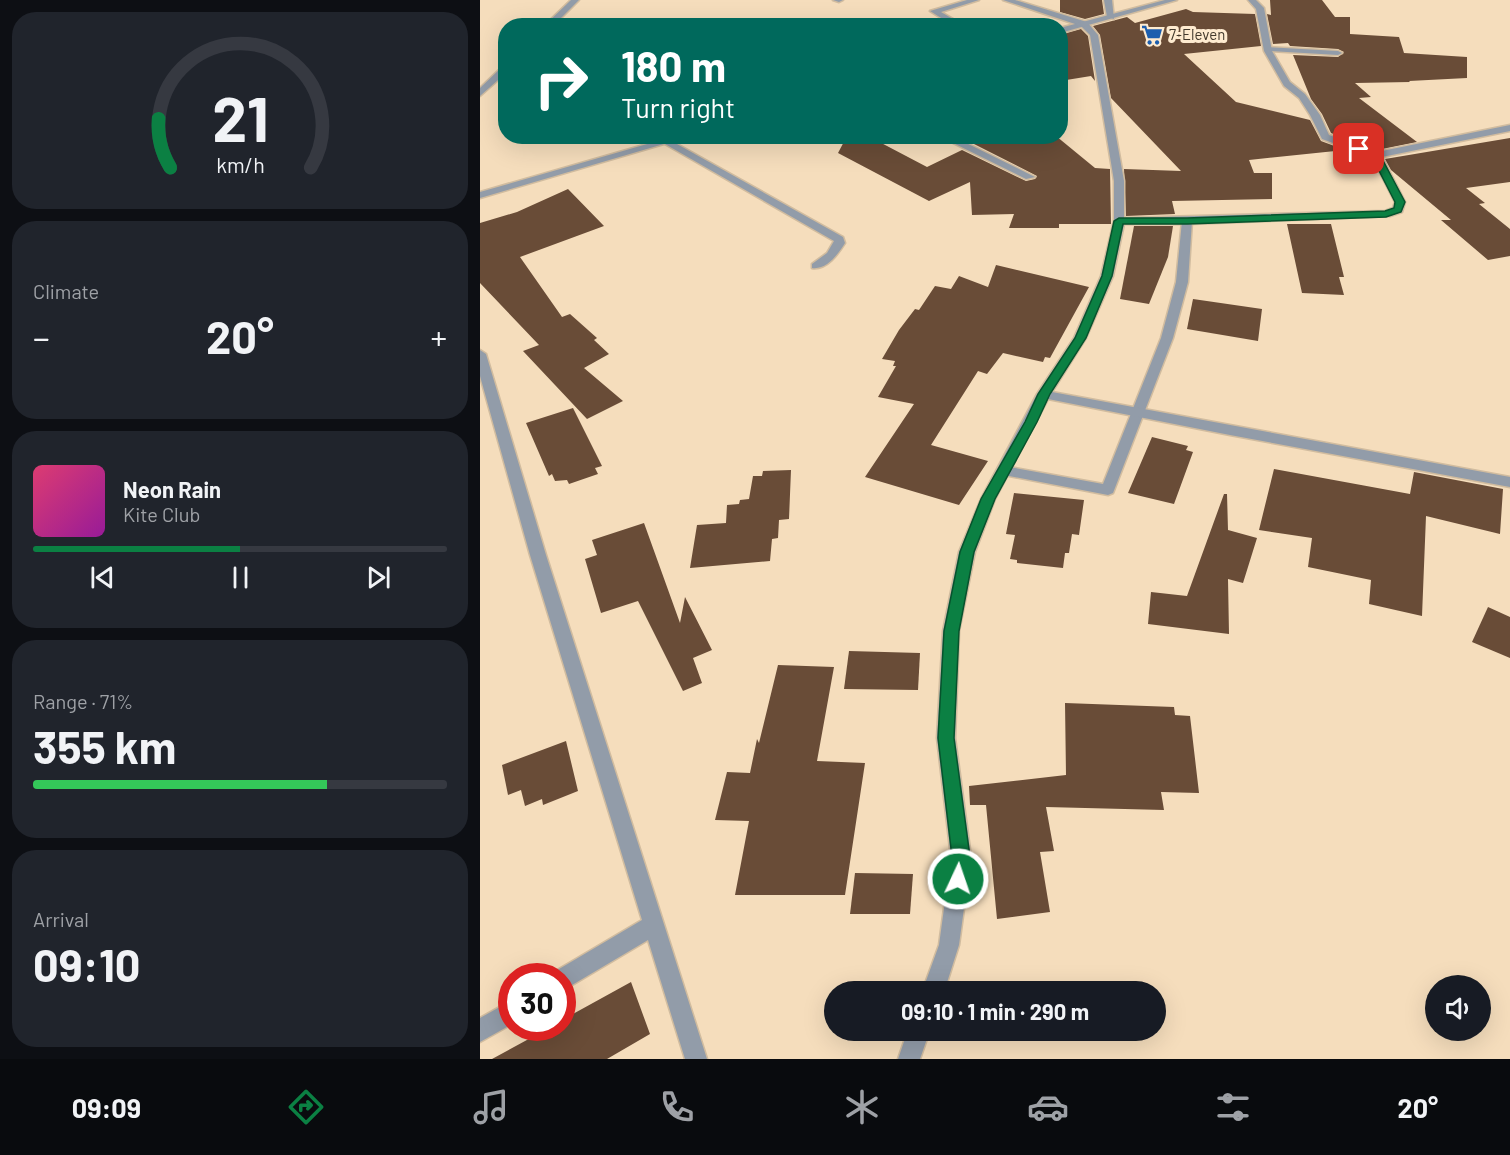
<!DOCTYPE html>
<meta charset="utf-8">
<style>
body{margin:0;font-family:Barlow,sans-serif;background:#20242c;color:#f1f3f6;height:100vh;display:flex;flex-direction:column;font-size:22px;white-space:nowrap}
*{box-sizing:border-box;margin:0}
p{font-size:20px;color:#9ea1a6}
.icon{flex:none;width:33px;height:33px;fill:none;stroke:currentColor;stroke-width:2;stroke-linecap:round;stroke-linejoin:round}
.map{position:relative;flex:1;overflow:hidden}
.details{display:flex;flex-direction:column;gap:12px;padding:12px;background:#0d0f14;width:480px}
.details>*{flex:none}
.top-card{position:absolute;left:18px;top:18px;width:570px;height:126px;border-radius:24px;box-shadow:0 6px 24px #0002;background:#00695c;color:#fff;overflow:hidden}
.controls{position:absolute;left:945px;top:975px;display:grid;gap:12px}
.controls a{display:grid;place-items:center;width:66px;height:66px;border-radius:50%;background:#171b24;box-shadow:0 6px 24px #0002;font-size:30px}
.speed{position:absolute;left:18px;top:963px;display:flex;gap:12px;font-size:30px;font-weight:700;text-align:center}
.speed>*{display:grid;place-content:center;width:78px;height:78px;border-radius:50%;background:#171b24;box-shadow:0 6px 24px #0002;line-height:1}
.speed .limit{border:9px solid #d22;background:#fff;color:#111}
.pin{position:absolute;display:grid;place-items:center;width:51px;height:51px;color:#fff;margin:-26px;border-radius:12px;box-shadow:0 3px 9px #0006}
.me{position:absolute;width:66px;margin:-33px;rotate:3deg;stroke-linejoin:round;filter:drop-shadow(0 0 4px #0008)}
.turn{display:flex;align-items:center;gap:21px;height:126px;padding:0 24px;font-size:27px}
.turn .icon{width:78px;height:78px;stroke-width:2.5}
.turn b{display:block;font-size:42px;line-height:51px}
.big{font-size:45px;font-weight:700;line-height:1.1}
.details .tile{flex:1;display:flex;flex-direction:column;justify-content:center;gap:9px;min-width:0;padding:0 21px;border-radius:24px;background:#20242c}
.details .dial{align-items:center;gap:0}
.dial svg{height:156px;overflow:visible;fill:none;stroke:#363941;stroke-width:7;stroke-linecap:round;text-anchor:middle}
.dial text{fill:#f1f3f6;stroke:none}
.song{display:flex;align-items:center;gap:18px}
.cover{width:72px;height:72px;border-radius:9px;background:linear-gradient(135deg,hsl(340 70% 55%),hsl(300 70% 35%))}
.played{height:6px;border-radius:3px;background:linear-gradient(90deg,#0b8043 50%,#363941 50%)}
.keys{display:flex;justify-content:space-around;direction:ltr}
.heat{display:flex;justify-content:space-between;align-items:center;font-size:33px;direction:ltr}
.charge{height:9px;border-radius:4px;background:linear-gradient(90deg,#34c759 71%,#363941 0)}
.trip{position:absolute;left:344px;top:981px;width:342px;height:60px;border-radius:30px;background:#171b24;box-shadow:0 6px 24px #0002;font-weight:700;line-height:60px;text-align:center}
.tabs{display:flex;height:96px;justify-content:space-around;align-items:center;background:#090b0e;color:#9ea1a6}
.tabs .icon{width:42px;height:42px}
.tabs .selected{color:#0b8043}
.tabs b{font-size:27px;color:#f1f3f6}
main{display:flex;flex:1;min-height:0}
.map>svg:first-child{display:block}
</style>
<main>
<section class="details">
<div class="tile dial"><svg viewBox="0 0 100 80">
<path d="M14 69A42 42 0 1 1 86 69"/>
<path d="M14 69A42 42 0 0 1 8 44" stroke="#0b8043"/>
<text x="50" y="56" font-size="32" font-weight="700">21</text>
<text x="50" y="72" font-size="11">km/h</text>
</svg></div>
<div class="tile"><p>Climate</p>
<div class="heat"><a>−</a><b class="big">20°</b><a>+</a></div>
</div>
<div class="tile">
<div class="song"><i class="cover"></i><div><b>Neon Rain</b><p>Kite Club</p></div></div>
<div class="played"></div>
<div class="keys"><svg class="icon" aria-label="previous" viewBox="0 0 24 24"><path d="M18 5L8 12l10 7zM5 5v14"/></svg><svg class="icon" aria-label="pause" viewBox="0 0 24 24"><path d="M8 5v14M16 5v14"/></svg><svg class="icon" aria-label="next" viewBox="0 0 24 24"><path d="M6 5l10 7-10 7zM19 5v14"/></svg></div>
</div>
<div class="tile"><p>Range · 71%</p><b class="big">355 km</b><div class="charge"></div></div>
<div class="tile"><p>Arrival</p><b class="big">09:10</b></div>
</section>
<div class="map">
<svg width="1030" height="1059" viewBox="0 0 1030 1059">
<rect width="100%" height="100%" fill="#f5ddbc"/>
<g fill="#694c37">
<polygon points="580,0 622,0 624,14 605,19 580,12"/>
<polygon points="790,0 842,0 855,17 870,17 870,34 919,37 924,53 987,57 987,78 929,81 930,82 875,83 891,97 879,98 937,142 897,150 851,133 842,114 831,99 813,55 858,57 864,52 858,49 810,46 808,43 793,44 787,14 791,15"/>
<polygon points="706,9 713,12 775,14 781,46 704,54 756,102 830,120 841,141 865,150 769,160 774,173 792,173 792,199 692,201 695,214 646,216 644,169 701,171 631,98 620,35 613,26 647,17 655,23"/>
<polygon points="601,29 608,36 615,81 611,76 580,81 580,35"/>
<polygon points="367,136 388,136 447,167 482,150 546,181 555,179 557,176 494,144 509,136 576,136 615,168 630,169 631,224 579,224 579,228 529,228 534,214 492,215 490,182 449,201 358,153"/>
<polygon points="1030,138 1030,182 986,188 1005,203 999,204 1030,229 1030,256 1008,260 961,220 971,220 911,170 905,159"/>
<polygon points="88,189 124,226 40,257 82,317 90,314 117,338 114,340 129,354 104,368 143,401 107,419 43,351 59,345 0,283 0,223 37,212"/>
<polygon points="807,224 851,224 864,277 859,277 864,295 822,293"/>
<polygon points="654,226 693,226 688,257 669,304 640,299"/>
<polygon points="516,265 609,287 570,358 565,357 563,362 523,353 507,374 498,371 451,445 508,461 479,505 385,477 434,404 398,397 416,366 413,366 415,361 402,359 419,330 435,309 439,310 455,286 471,289 479,276 508,287"/>
<polygon points="713,299 782,309 778,341 707,329"/>
<polygon points="93,408 122,466 115,468 118,474 89,484 87,480 75,481 72,474 69,476 46,423"/>
<polygon points="672,437 708,446 706,450 713,452 694,504 648,493"/>
<polygon points="794,469 930,494 934,472 1023,489 1020,534 946,516 942,616 889,604 891,580 828,567 832,538 779,530"/>
<polygon points="311,470 309,519 299,520 298,538 292,539 290,561 210,568 217,525 246,523 247,505 259,504 260,500 269,499 273,476 282,476 283,471"/>
<polygon points="534,493 604,500 599,535 592,534 589,553 585,553 583,568 537,563 537,560 530,559 535,535 526,534"/>
<polygon points="744,494 747,494 748,530 777,538 763,583 748,579 749,634 668,624 671,592 707,596"/>
<polygon points="164,523 200,623 205,597 232,650 213,658 222,683 203,691 158,601 121,613 105,559 117,555 112,540"/>
<polygon points="1008,607 1030,617 1030,658 992,642"/>
<polygon points="369,651 440,653 438,690 364,689"/>
<polygon points="298,665 354,667 337,761 385,763 365,895 255,895 269,821 235,820 247,772 270,773 277,739 279,743"/>
<polygon points="585,703 694,707 695,715 710,716 719,793 681,792 684,810 566,807 574,851 560,852 570,912 517,919 506,805 490,805 489,786 586,775"/>
<polygon points="86,741 98,791 63,805 62,799 45,806 41,790 28,795 22,765"/>
<polygon points="375,873 433,874 430,914 370,914"/>
<polygon points="151,982 170,1034 127,1059 12,1059 69,1028 82,1028 82,1020"/>
</g>
<g fill="none" stroke-linecap="round" stroke-linejoin="round">
<defs>
<g id="service">
<polygon points="785,47 858,51 862,53 858,55 788,51 785,51"/>
<polygon points="459,136 472,136 555,177 546,179"/>
<path d="M188,139l175,98 2,6c-7,11 -18,27 -33,25v-4l15,-11 7,-12 -169,-97 -2,-2z"/>
<polygon points="707,218 712,221 708,282 693,338 633,493 628,495 519,474 517,471 519,468 524,466 623,484 681,338 696,282 702,221"/>
</g>
<g id="minor">
<polygon points="91,0 99,0 73,26 64,26"/>
<polygon points="353,0 363,0 359,2"/>
<polygon points="487,0 499,0 461,12 485,26 474,26 450,11"/>
<polygon points="523,0 535,0 607,22 618,35 644,181 644,218 905,211 913,208 915,202 892,157 842,139 830,115 819,98 804,86 784,51 776,9 768,0 776,0 784,8 792,51 810,82 825,94 840,115 849,135 897,152 1030,125 1030,131 902,157 925,202 922,212 910,216 707,224 644,224 633,276 606,338 572,392 1030,477 1030,487 750,435 568,399 515,499 495,552 479,631 475,738 491,857 479,945 464,992 442,992 459,945 471,857 457,738 463,631 479,552 501,499 557,394 594,338 621,276 634,221 634,181 610,35 601,26"/>
<polygon points="624,0 632,0 634,19 627,17"/>
<polygon points="23,66 26,66 26,73 0,96 0,88"/>
<polygon points="0,350 6,354 66,555 227,1059 205,1059 168,940 82,991 82,976 73,976 74,972 162,920 50,555 0,376"/>
<polygon points="32,1000 32,1024 0,1042 0,1018"/>
<polygon points="428,1030 450,1030 440,1059 418,1059"/>
</g>
<g id="tertiary">
<polygon points="685,0 697,0 580,33 580,28"/>
<polygon points="195,136 211,136 0,198 0,192"/>
</g>
</defs>
<use href="#service" stroke="#d1bc9f" stroke-width="3"/>
<use href="#minor" stroke="#d1bc9f" stroke-width="3"/>
<use href="#tertiary" stroke="#d1bc9f" stroke-width="3"/>
<use href="#service" fill="#929ca9" fill-rule="evenodd"/>
<use href="#minor" fill="#929ca9" fill-rule="evenodd"/>
<use href="#tertiary" fill="#929ca9" fill-rule="evenodd"/>
</g>
<polygon fill="#0b8043" stroke="#07532c" stroke-width="1.5" points="879,146 900,155 925,202 921,212 906,217 707,224 643,224 632,276 606,338 570,394 557,422 515,499 494,552 479,631 474,738 490,857 484,885 478,888 471,885 469,879 472,857 458,738 464,631 480,552 501,499 545,422 558,394 595,338 622,276 634,221 639,218 707,218 905,211 914,208 915,202 892,157 876,151 875,149"/>
<defs>
<symbol id="supermarket-bare" viewBox="-9 -9 18 18"><path d="M-6-5.5h2.5l.6 2H6L4.5 2H-2.5L-4.4-4H-6ZM-1.5 3.2a1.3 1.3 0 1 0 .1 0ZM3 3.2a1.3 1.3 0 1 0 .1 0Z" fill="#1c5eae" stroke="#feebd0" stroke-width="2.5" paint-order="stroke"/></symbol>
</defs>
<g fill-rule="evenodd">
<use href="#supermarket-bare" x="657" y="20" width="30" height="30"/>
</g>
<g text-anchor="middle" stroke-width="6" stroke-linejoin="round" paint-order="stroke">
<g font-size="15" fill="#42392c" stroke="#feebd0" text-anchor="start">
<text x="689" y="40">7-Eleven</text>
</g>
</g>
</svg>
<div class="controls">
<a><svg class="icon" aria-label="sound" viewBox="0 0 24 24"><path d="M4 9h4l5-4v14l-5-4H4zM17 9q2 3 0 6"/></svg></a>
</div>
<div class="speed"><div class="limit">30</div></div>
<div class="pin" style="left:879px;top:149px;background:#d93025"><svg class="icon" aria-label="arrive" viewBox="0 0 24 24"><path d="M6 21V4h12l-3 4 3 4H6"/></svg></div>
<svg class="me" style="left:478px;top:879px" viewBox="-20 -20 40 40"><circle r="17" fill="#0b8043" stroke="#fff" stroke-width="3"/><path d="M0-11L8 9 0 5-8 9z" fill="#fff"/></svg>
<div class="trip">09:10 · 1 min · 290 m</div>
<div class="top-card">
<div class="turn"><svg class="icon" aria-label="right" viewBox="0 0 24 24"><path d="M7 20v-9h11M14 6l5 5-5 5"/></svg><div><b>180 m</b>Turn right</div></div>
</div>
</div>
</main>
<nav class="tabs">
<b>09:09</b>
<svg class="icon selected" aria-label="directions" viewBox="0 0 24 24"><path d="M12 3l9 9-9 9-9-9zM9 14v-3h6M13 9l2 2-2 2"/></svg>
<svg class="icon" aria-label="music" viewBox="0 0 24 24"><path d="M9 18V5l10-2v13"/><circle cx="6" cy="18" r="3"/><circle cx="16" cy="16" r="3"/></svg>
<svg class="icon" aria-label="phone" viewBox="0 0 24 24"><path d="M5 4h4l2 5-3 2q2 4 5 5l2-3 5 2v4C11 20 4 13 5 4z"/></svg>
<svg class="icon" aria-label="climate" viewBox="0 0 24 24"><path d="M12 3v18M4 7l16 10M4 17L20 7"/></svg>
<svg class="icon" aria-label="car" viewBox="0 0 24 24"><path d="M5 17H2v-5l4-1 3-4h7l3 4 3 1v5h-3M9 17h6M6 11h13"/><circle cx="7" cy="17" r="2"/><circle cx="17" cy="17" r="2"/></svg>
<svg class="icon" aria-label="filters" viewBox="0 0 24 24"><path d="M4 7h16M4 17h16"/><circle cx="9" cy="7" r="2"/><circle cx="15" cy="17" r="2"/></svg>
<b>20°</b>
</nav>
